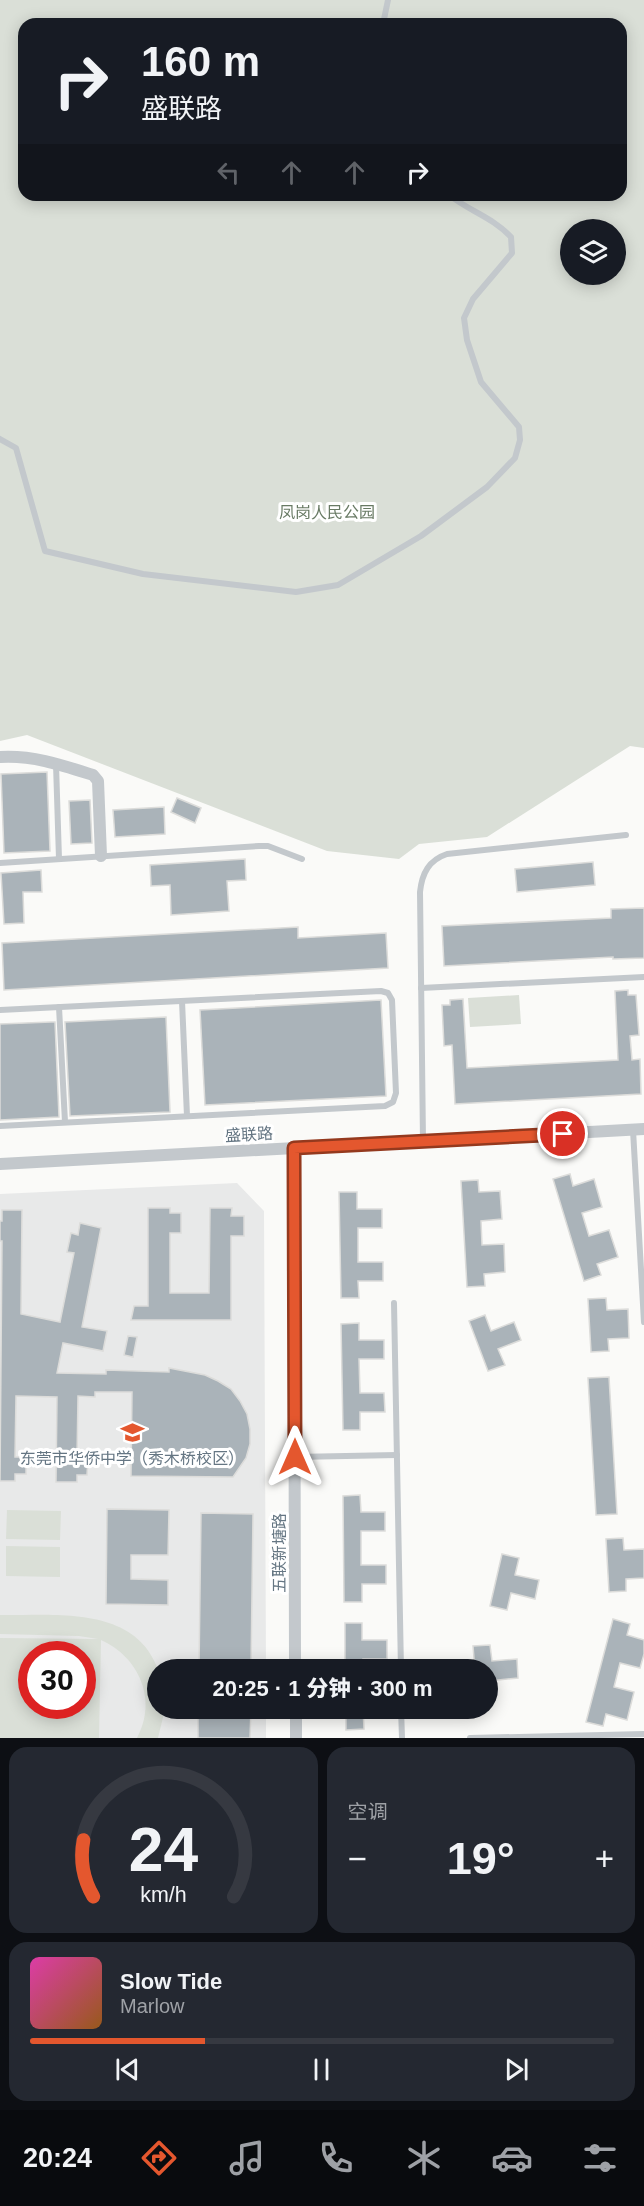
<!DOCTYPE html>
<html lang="zh">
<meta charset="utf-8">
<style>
body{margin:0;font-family:Arial,"Noto Sans SC",sans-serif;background:#242831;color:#f1f3f6;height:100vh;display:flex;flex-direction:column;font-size:22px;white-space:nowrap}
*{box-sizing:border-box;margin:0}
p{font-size:20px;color:#9ea1a6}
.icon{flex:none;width:33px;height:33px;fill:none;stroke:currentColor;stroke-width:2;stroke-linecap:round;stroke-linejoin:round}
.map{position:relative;height:1738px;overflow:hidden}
.details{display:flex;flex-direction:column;gap:9px;padding:9px;background:#0d0f14;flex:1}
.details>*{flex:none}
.hud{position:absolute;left:18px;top:18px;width:609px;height:183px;border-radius:18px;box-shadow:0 3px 15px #0003;background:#171b24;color:#f1f3f6;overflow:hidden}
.fabs{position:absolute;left:560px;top:219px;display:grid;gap:12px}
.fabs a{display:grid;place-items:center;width:66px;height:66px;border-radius:50%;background:#171b24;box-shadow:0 3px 15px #0003;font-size:30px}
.speed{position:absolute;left:18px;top:1641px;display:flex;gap:12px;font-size:30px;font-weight:700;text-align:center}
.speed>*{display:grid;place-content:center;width:78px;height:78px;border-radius:50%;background:#171b24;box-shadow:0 3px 15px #0003;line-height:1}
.speed .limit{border:9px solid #d22;background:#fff;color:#111}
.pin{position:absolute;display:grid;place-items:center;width:51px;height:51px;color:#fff;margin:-26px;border:3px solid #fff;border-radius:50%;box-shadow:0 2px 6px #0007}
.me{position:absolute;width:66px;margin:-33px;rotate:0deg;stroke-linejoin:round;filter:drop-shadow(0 0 4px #0008)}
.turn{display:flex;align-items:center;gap:21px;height:126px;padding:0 24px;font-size:27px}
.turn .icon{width:78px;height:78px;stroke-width:2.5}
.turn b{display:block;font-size:42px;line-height:51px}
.lanes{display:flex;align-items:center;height:57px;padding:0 24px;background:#0003;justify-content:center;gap:30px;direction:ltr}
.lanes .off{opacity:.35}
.big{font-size:45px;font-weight:800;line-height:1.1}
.details .tile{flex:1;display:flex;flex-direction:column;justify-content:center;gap:9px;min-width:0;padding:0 21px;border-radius:18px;background:#242831}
.details .dial{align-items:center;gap:0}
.dial svg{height:156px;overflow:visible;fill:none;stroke:#363941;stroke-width:7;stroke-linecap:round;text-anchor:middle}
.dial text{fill:#f1f3f6;stroke:none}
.song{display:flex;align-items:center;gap:18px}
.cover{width:72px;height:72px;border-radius:9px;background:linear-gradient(135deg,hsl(320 70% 55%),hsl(30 70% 35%))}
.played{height:6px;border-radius:3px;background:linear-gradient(90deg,#e4572e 30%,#363941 30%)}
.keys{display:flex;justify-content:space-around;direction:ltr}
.heat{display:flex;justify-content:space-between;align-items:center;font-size:33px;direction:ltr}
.details .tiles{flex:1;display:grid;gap:9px;grid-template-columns:1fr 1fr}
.tile:last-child{grid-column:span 2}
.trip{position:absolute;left:147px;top:1659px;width:351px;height:60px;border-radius:30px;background:#171b24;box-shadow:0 3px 15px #0003;font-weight:800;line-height:60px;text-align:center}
.tab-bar{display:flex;height:96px;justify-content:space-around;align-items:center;background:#090b0e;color:#9ea1a6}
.tab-bar .icon{width:42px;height:42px}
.tab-bar .current{color:#e4572e}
.tab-bar b{font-size:27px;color:#f1f3f6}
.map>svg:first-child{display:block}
</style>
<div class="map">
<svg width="644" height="1738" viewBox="0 0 644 1738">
<rect width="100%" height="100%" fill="#fafaf8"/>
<path fill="#e8e9e9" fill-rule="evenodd" d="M237,1183l27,28 2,458 -108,1v38l108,1v29h-266v-544zM32,1654h50v52h-50z"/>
<g fill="#dadfd7" fill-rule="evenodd">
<path d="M0,0h644v748l-14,-2 -143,91 -68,7 -20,15 -72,-8 -300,-116 -27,6zM24,24h597v171h-597zM570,230h45v44h-45z"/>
<polygon points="519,995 521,1024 470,1027 468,998"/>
<polygon points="7,1510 61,1511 60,1540 6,1539"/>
<polygon points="6,1546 60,1547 60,1577 6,1576"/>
<path d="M0,1615c52,1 133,-10 157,52 4,11 1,29 1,41l7,1 -7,29h-21c21,-38 2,-81 -36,-98l-2,98h-99v-100l98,1 -19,-3 -79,-2zM82,1654v52h-50v-52z"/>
</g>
<g fill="#aab3b9" stroke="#dcdcda" stroke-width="1.5">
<polygon points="47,772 50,851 4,853 1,774"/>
<polygon points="177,798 201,808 195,823 171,812"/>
<polygon points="90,800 92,843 71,844 69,801"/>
<polygon points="164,807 165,834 115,837 113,810"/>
<polygon points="245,859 246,880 227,881 229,911 171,915 170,885 151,886 150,865"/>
<polygon points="593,862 595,885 517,892 515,869"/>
<polygon points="41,870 42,892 23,892 24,923 4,924 1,873"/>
<polygon points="644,908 644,958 613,959 613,957 444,966 442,926 611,918 611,909"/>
<polygon points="298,927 298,938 386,933 388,968 4,990 2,943"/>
<polygon points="628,990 628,995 636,995 639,1035 630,1036 632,1060 640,1059 641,1094 455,1104 452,1045 444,1046 442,1005 450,1005 450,1000 463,999 467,1068 618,1060 615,991"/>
<polygon points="381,1000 386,1096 205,1105 200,1010"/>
<polygon points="166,1017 170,1112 70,1116 65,1022"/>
<polygon points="51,1022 55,1022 59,1117 0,1120 0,1024"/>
<polygon points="570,1174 573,1186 594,1179 602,1207 582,1213 589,1236 609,1230 618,1257 597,1264 601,1275 584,1281 553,1179"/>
<polygon points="478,1180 479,1192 500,1191 502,1219 481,1221 482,1245 504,1244 505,1272 484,1274 485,1286 467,1287 461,1181"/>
<polygon points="339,1192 357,1192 357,1209 382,1209 382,1228 358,1228 358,1262 383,1262 383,1281 358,1281 359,1298 341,1298"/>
<polygon points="148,1208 170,1208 170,1213 181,1213 181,1233 170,1233 170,1293 209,1293 210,1208 232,1208 231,1216 244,1216 244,1236 231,1236 231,1320 131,1320 134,1306 148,1306"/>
<polygon points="2,1210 22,1210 21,1314 60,1322 74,1253 67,1252 71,1233 78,1235 80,1223 101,1228 82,1327 107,1331 103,1351 63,1343 57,1373 106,1374 106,1370 169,1372 169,1368 205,1375 218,1381 231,1389 240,1401 247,1414 250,1429 250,1444 246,1458 233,1477 131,1476 132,1392 95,1392 95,1397 78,1396 77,1458 88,1458 87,1475 77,1475 77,1482 56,1482 57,1397 16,1396 15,1457 26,1457 26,1474 15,1474 15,1481 0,1481 2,1241 0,1241 0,1221 2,1221"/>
<polygon points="606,1298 607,1310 628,1309 629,1338 608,1339 609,1351 591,1352 588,1299"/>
<polygon points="485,1315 491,1331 514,1322 521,1340 498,1349 505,1365 488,1371 469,1321"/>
<polygon points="359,1323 359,1340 384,1340 384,1359 359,1359 360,1393 384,1393 385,1412 360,1412 360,1430 343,1430 341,1324"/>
<polygon points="128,1336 137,1337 133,1357 124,1355"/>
<polygon points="609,1377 617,1514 596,1515 588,1378"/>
<polygon points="360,1495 361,1512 385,1512 385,1531 361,1531 361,1565 386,1565 386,1584 362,1584 362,1602 344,1602 343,1496"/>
<polygon points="107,1509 169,1510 168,1555 131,1555 131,1579 168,1580 168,1605 106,1604"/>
<polygon points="201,1513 253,1514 251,1670 199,1670"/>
<polygon points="623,1538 624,1550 644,1549 644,1578 626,1579 626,1591 609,1592 606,1539"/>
<polygon points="502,1554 519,1558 515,1575 539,1580 535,1599 511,1593 507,1610 490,1606"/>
<polygon points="613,1619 630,1624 627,1635 644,1640 644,1654 640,1668 620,1663 614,1687 634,1692 627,1720 606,1714 603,1726 586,1722"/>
<polygon points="345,1623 362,1623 362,1640 387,1640 387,1659 363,1659 363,1670 345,1670"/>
<polygon points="490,1645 492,1661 517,1659 518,1678 488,1681 488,1670 475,1670 473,1646"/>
<polygon points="198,1708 251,1708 250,1738 198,1738"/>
<polygon points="346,1708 363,1708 364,1729 346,1730"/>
</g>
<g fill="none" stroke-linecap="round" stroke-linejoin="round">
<g stroke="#c3c8cc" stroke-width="6">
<polyline points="383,24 388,0"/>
<path d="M0,439l16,9 29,103 98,23 153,18 42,-7 83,-49 66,-49 28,-29 5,-18 -1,-13 -38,-45 -14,-42 -3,-22 9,-19 39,-46 -1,-16c-19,-20 -40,-25 -62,-42"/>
<polyline points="56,764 59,859"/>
<polyline points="0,863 259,846 268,846 302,859"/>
<polyline points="421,988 644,977"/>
<polyline points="182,1001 187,1116"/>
<polyline points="59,1007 65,1122"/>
<polyline points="0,1010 381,991 388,993 392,1000 396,1093 393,1102 385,1106 0,1126"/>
<polyline points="633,1130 644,1322"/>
<path d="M423,1141l-3,-249c2,-19 9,-32 27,-38l179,-19"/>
<polyline points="394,1303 401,1670"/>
<polyline points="295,1457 397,1455"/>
<polyline points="401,1708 402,1738"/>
<polyline points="470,1738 644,1734"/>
</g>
<g stroke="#c3c8cc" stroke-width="12">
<path d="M0,757c33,-2 62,8 93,18l5,6 3,75"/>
<polyline points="294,1148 295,1670"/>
<polyline points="0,1164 644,1129"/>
<polyline points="296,1708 296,1738"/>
</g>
</g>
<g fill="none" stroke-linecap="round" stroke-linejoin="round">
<defs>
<polyline id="route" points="295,1457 294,1148 563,1134"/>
</defs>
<use href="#route" stroke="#94391e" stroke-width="15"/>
<use href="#route" stroke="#e4572e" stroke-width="10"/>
</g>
<defs>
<symbol id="school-bare" viewBox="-9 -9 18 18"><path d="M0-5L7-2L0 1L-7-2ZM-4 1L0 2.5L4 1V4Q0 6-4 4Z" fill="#e4572e" stroke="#fff" stroke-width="2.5" paint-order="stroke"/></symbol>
</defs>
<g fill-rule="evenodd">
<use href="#school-bare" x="116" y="1416" width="33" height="33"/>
</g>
<g text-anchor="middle" stroke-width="6" stroke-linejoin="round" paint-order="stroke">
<g font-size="16" fill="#687a64" stroke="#fff">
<text x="327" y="518">凤岗人民公园</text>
</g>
<g font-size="16" fill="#657683" stroke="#fff">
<text transform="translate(249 1134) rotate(-3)" y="6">盛联路</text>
<text transform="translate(279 1553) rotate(-90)" y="6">五联新塘路</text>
</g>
<g font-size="16" fill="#657683" stroke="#fff">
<text x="132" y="1464">东莞市华侨中学（秀木桥校区）</text>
</g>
</g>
</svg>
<div class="fabs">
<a><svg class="icon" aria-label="layers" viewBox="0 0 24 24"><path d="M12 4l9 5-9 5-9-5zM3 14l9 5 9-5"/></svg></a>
</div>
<div class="speed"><div class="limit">30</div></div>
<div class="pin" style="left:563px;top:1134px;background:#d93025"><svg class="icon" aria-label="arrive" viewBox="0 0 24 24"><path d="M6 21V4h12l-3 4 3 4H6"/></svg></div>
<svg class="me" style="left:295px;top:1457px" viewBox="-20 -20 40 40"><path d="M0-17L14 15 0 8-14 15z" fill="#e4572e" stroke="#fff" stroke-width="4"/></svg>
<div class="trip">20:25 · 1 分钟 · 300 m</div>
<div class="hud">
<div class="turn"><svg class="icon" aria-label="right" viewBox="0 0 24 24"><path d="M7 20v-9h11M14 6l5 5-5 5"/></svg><div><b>160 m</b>盛联路</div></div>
<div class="lanes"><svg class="icon off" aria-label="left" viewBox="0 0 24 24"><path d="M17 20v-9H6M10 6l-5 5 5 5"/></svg><svg class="icon off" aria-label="ahead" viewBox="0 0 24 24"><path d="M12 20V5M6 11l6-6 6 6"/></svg><svg class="icon off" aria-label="ahead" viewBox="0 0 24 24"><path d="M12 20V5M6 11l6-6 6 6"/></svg><svg class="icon" aria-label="right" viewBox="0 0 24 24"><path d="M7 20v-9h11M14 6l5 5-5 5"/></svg></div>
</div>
</div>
<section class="details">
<div class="tiles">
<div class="tile dial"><svg viewBox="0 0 100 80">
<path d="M14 69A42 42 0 1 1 86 69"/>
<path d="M14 69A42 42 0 0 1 9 40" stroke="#e4572e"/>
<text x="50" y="56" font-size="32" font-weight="700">24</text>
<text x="50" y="72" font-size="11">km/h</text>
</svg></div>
<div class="tile"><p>空调</p>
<div class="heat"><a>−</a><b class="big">19°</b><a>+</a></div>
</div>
<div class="tile">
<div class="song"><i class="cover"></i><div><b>Slow Tide</b><p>Marlow</p></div></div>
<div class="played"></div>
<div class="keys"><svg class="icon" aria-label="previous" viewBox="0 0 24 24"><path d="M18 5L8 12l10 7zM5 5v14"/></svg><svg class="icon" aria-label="pause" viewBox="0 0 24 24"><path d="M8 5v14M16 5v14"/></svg><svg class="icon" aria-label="next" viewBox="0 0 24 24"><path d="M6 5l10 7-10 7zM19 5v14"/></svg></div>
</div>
</div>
</section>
<nav class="tab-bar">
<b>20:24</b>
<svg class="icon current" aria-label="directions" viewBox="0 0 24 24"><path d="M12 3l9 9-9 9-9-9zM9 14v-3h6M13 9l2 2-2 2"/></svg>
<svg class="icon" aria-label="music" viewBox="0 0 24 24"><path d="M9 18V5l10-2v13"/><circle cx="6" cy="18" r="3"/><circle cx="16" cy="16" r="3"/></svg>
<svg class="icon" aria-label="phone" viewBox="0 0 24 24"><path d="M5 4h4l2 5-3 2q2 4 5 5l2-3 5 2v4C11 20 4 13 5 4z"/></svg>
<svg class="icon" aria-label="climate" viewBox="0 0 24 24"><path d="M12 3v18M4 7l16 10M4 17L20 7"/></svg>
<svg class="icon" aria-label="car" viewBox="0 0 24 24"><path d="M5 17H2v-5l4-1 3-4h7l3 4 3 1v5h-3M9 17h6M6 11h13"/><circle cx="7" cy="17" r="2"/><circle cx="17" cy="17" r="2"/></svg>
<svg class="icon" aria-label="filters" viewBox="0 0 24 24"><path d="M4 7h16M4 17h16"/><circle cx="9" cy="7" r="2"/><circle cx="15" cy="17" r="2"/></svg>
</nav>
